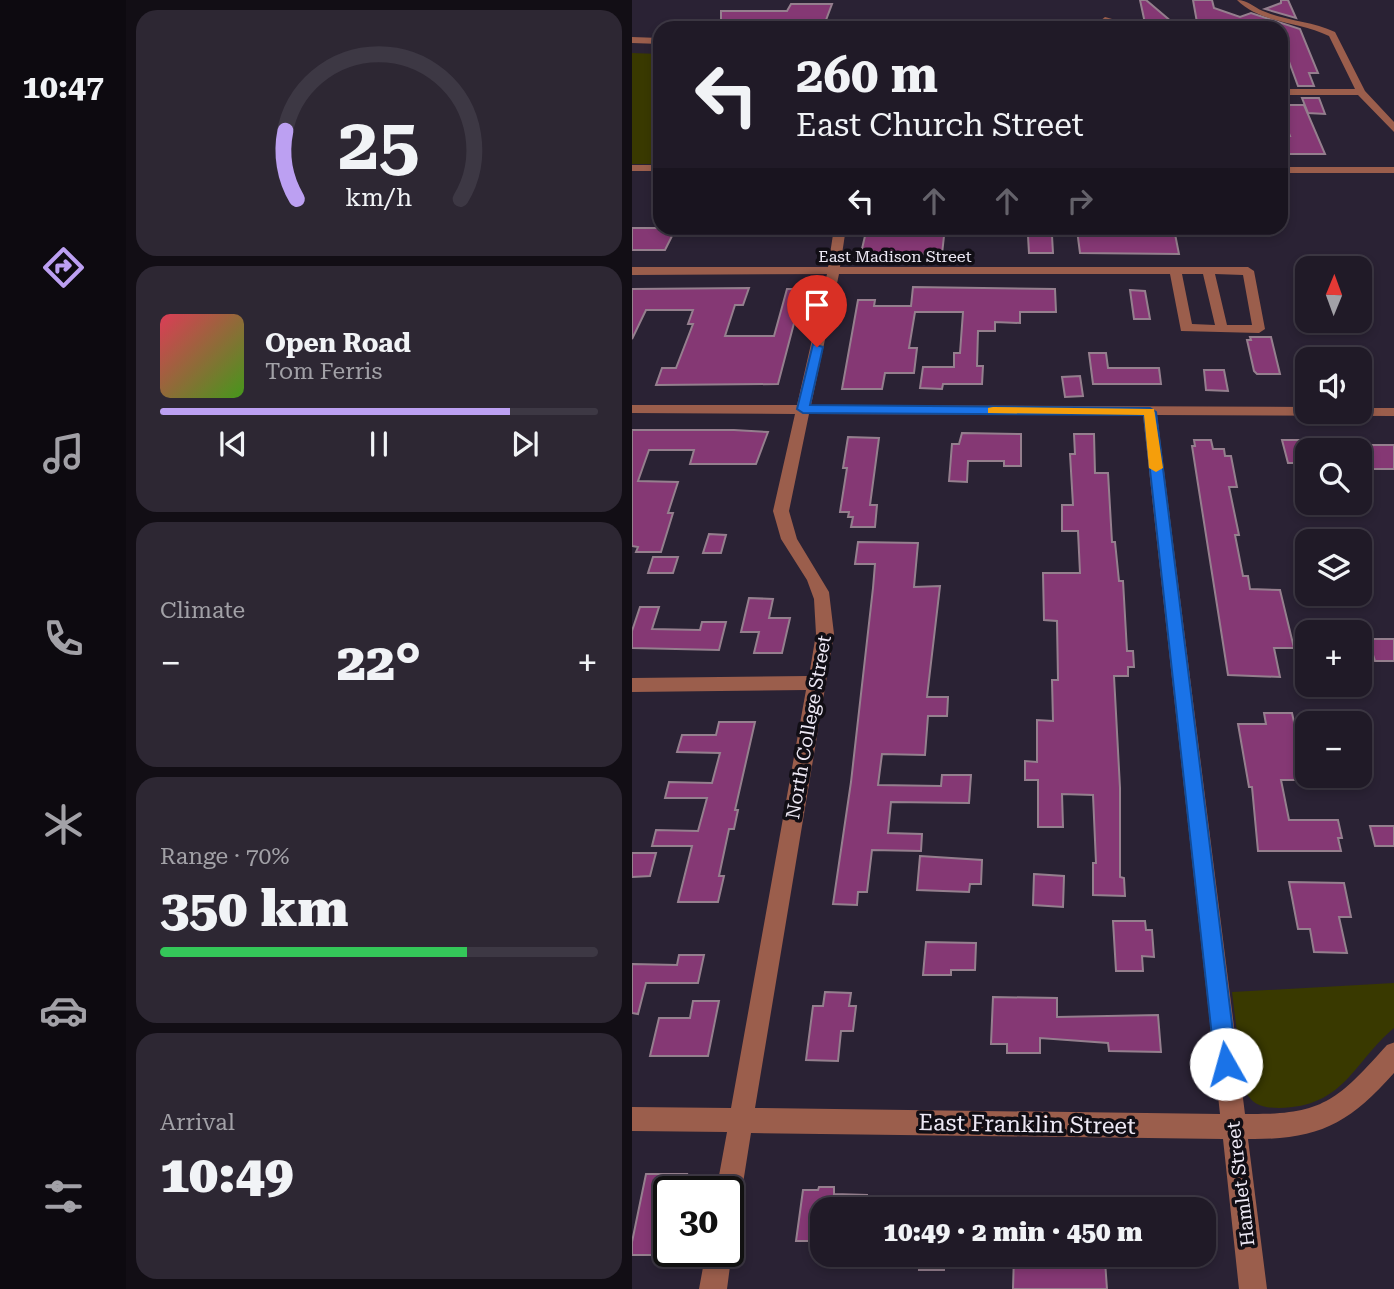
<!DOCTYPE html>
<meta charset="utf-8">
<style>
body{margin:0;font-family:"Roboto Serif",serif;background:#2d2733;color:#f1f3f6;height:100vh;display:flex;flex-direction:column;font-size:26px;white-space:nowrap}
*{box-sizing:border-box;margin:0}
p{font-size:23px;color:#a2a1a7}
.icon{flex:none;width:38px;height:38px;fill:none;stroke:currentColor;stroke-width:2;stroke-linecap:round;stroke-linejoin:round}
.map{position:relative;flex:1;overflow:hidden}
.side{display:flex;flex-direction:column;gap:10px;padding:10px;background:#120e15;width:506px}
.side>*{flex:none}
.hud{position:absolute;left:21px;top:21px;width:635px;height:214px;border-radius:21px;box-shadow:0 4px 10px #0003,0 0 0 2px #3d3844;background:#201a27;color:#f1f3f6;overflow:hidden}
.needle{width:46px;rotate:1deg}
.buttons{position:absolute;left:663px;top:256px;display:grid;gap:14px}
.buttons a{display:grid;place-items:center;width:77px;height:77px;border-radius:14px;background:#201a27;box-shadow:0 4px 10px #0003,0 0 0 2px #3d3844;font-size:35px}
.speed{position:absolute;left:21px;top:1176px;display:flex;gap:14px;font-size:35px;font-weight:700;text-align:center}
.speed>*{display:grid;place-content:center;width:91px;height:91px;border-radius:50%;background:#201a27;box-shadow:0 4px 10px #0003,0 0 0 2px #3d3844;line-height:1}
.speed .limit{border:4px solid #111;border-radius:10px;background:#fff;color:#111}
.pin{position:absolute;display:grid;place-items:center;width:60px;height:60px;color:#fff;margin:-72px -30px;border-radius:50% 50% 50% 0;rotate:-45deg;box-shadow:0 0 7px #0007}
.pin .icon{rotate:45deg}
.me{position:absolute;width:77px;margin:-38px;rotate:353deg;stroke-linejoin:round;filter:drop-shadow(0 0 5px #0008)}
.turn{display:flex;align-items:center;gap:24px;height:147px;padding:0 28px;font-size:32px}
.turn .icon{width:91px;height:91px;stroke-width:2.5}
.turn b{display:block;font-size:49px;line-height:60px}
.lanes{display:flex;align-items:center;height:66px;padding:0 28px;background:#0003;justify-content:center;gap:35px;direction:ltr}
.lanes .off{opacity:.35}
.big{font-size:52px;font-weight:800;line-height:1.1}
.side .widget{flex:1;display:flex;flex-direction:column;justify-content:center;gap:10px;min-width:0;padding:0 24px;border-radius:21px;background:#2d2733}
.side .dial{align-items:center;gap:0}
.dial svg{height:182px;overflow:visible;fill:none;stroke:#3d3844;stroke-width:7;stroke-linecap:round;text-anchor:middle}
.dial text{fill:#f1f3f6;stroke:none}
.song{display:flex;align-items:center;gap:21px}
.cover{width:84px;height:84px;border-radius:10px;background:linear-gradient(135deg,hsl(350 70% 55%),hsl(100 70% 35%))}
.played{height:7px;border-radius:4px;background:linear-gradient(90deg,#bca0f2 80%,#3d3844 80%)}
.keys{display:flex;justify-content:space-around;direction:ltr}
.heat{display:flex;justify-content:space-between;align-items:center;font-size:38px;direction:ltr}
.charge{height:10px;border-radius:5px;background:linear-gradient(90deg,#34c759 70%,#3d3844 0)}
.trip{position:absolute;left:178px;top:1197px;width:406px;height:70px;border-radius:21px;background:#201a27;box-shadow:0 4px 10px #0003,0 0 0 2px #3d3844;font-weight:800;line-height:70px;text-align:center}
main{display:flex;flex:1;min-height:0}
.tabs{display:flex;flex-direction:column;width:126px;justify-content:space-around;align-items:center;background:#0d0a10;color:#a2a1a7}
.tabs .icon{width:49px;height:49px}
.tabs .current{color:#bca0f2}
.tabs b{font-size:32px;color:#f1f3f6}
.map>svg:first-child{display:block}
</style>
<main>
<nav class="tabs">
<b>10:47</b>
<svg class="icon current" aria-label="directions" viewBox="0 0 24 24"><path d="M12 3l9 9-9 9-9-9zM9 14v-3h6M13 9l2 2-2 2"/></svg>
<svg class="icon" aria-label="music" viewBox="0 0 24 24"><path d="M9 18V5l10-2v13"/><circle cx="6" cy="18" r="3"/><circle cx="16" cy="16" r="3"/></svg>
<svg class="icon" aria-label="phone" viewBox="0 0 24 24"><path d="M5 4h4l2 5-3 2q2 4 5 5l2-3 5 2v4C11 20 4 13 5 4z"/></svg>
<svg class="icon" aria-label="climate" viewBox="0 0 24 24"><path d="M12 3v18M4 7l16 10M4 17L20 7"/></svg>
<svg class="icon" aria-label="car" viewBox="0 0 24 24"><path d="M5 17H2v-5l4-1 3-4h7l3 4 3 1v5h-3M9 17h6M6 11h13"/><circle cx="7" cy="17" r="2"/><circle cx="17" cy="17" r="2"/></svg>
<svg class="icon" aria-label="filters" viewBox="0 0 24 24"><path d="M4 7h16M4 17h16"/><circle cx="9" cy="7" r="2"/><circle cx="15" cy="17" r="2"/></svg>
</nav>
<section class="side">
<div class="widget dial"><svg viewBox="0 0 100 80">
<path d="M14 69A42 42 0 1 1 86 69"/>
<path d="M14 69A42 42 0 0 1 9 39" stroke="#bca0f2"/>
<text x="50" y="56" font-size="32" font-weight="700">25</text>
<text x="50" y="72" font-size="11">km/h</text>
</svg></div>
<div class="widget">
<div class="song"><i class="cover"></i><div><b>Open Road</b><p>Tom Ferris</p></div></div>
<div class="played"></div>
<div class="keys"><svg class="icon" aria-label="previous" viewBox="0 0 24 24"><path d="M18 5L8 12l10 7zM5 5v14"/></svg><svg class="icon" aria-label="pause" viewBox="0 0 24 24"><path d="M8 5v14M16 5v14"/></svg><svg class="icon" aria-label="next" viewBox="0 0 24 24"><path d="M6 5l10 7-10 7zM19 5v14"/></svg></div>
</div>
<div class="widget"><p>Climate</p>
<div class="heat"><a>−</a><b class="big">22°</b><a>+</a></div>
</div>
<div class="widget"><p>Range · 70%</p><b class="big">350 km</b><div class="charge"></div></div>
<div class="widget"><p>Arrival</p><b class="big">10:49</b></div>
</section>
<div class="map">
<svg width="763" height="1289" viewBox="0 0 763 1289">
<rect width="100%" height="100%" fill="#2a2234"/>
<g fill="#393900">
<polygon points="0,53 28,54 28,164 0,164"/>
<path d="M763,983l-1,45c-41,34 -49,79 -115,80 -17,0 -27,-3 -35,-19l-12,-97z"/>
</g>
<g fill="#853874" stroke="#957f8e" stroke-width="2">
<polygon points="508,0 514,0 547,28 514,28"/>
<polygon points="561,0 580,0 582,8 608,17 619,13 668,29 686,73 677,73 682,86 666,86 652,48 649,48 649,28 566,28"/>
<polygon points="649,0 656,0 664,18 633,9 649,3"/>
<polygon points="159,4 200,4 191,28 89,26 89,11 155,11"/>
<polygon points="670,98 687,98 693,114 676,113"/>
<polygon points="649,105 672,105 693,154 649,154 649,136 658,136 649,113"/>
<polygon points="0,228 44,228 33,250 0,250"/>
<polygon points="259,228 305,228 303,236 312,236 310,254 229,253 233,236 257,236"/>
<polygon points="445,230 483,231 484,234 543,234 547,254 448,253"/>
<polygon points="396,236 420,236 421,253 397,253"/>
<polygon points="281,287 423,289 424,312 388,312 388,323 363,322 363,331 346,331 345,366 351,366 350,384 311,384 310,389 288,388 291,367 322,367 322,353 328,353 331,312 283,312 277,348 285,348 282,373 253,373 250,389 210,389 226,300 243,300 242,306 279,306"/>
<polygon points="117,288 111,305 103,305 93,336 142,336 155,289 171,289 146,384 24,385 30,368 44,368 61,324 56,324 61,310 14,310 0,339 0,289"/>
<polygon points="498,290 513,291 518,319 502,319"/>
<polygon points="618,337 639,337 648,374 625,374 622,371 615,340 619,340"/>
<polygon points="457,353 474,353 476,368 527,368 529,384 461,384"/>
<polygon points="572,370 592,370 596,391 574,390"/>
<polygon points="448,376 451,396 433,397 430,377"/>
<polygon points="0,430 102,430 136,432 124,464 58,464 62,450 17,450 6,481 46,482 36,513 41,513 29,552 4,552 6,547 0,546"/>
<polygon points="330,433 389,434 389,466 372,466 372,461 336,461 335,482 317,481 320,444 327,444"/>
<polygon points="442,434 462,434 463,473 476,473 480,542 483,542 487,581 491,581 495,651 501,651 502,667 496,667 496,676 482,676 488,788 488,877 492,878 493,896 461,895 461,863 464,863 461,795 430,794 431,827 406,827 406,780 393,780 393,761 405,762 405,720 421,721 420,680 426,680 425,621 412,620 411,573 448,573 446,531 430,531 430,505 441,505 438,454 443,454"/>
<polygon points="216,437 247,438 238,505 245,505 243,527 219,527 221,517 216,517 217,512 208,512 215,468 211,468"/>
<polygon points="562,440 579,440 581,449 592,449 593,456 599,456 605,487 597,487 607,535 603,535 611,576 616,576 618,589 648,590 662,648 642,648 648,677 596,675 560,446 563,446"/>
<polygon points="650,440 676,440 676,463 656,463"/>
<rect x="728" y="445" width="34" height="24"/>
<polygon points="77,534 94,535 89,553 71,553"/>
<polygon points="226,542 286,543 282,587 308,586 295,697 316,697 315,716 296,716 293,755 250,754 246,785 309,786 310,775 339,775 337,803 259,802 256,833 290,834 289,851 240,850 235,892 226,892 225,905 201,904 219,782 241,588 243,564 223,564"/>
<polygon points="21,557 46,557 41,573 16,573"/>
<polygon points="117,598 141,599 137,618 158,618 150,653 122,653 127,632 109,632"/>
<polygon points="8,607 27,607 20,629 68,630 70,622 94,622 87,650 0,648 0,631"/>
<polygon points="736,639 762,639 762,661 743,661"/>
<polygon points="632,713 660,713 675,780 649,780 657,820 706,820 710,838 706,838 709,851 626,851 620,787 617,787 606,724 634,724"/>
<polygon points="87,722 123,722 103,810 106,810 102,829 97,829 87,876 92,876 86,902 46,902 60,846 20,846 24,830 66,831 75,798 33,798 37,782 80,783 88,753 45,752 50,735 84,735"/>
<polygon points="738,826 762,826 762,846 743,846"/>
<polygon points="0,853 24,853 18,876 0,877"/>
<polygon points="288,856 350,860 349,884 338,884 337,892 285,890"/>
<polygon points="402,874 432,876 431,907 401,905"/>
<polygon points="657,882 712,883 719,917 707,917 715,953 682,952 678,929 666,929"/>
<polygon points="481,921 513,921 514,930 520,930 522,957 510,956 511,971 484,971"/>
<polygon points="294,942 344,943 343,970 319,970 319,975 291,975"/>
<polygon points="47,955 72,955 66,983 14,983 6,1014 0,1013 0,964 45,965"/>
<polygon points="193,992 219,993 217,1006 224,1006 221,1031 209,1031 206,1061 174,1060 181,1006 191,1006"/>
<polygon points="361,997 425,998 425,1017 526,1015 529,1052 477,1051 476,1043 408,1038 408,1053 375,1053 375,1044 359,1044"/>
<polygon points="61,1001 87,1001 76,1056 18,1056 27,1018 58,1018"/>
<polygon points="14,1174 55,1174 51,1192 37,1192 37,1255 0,1255 0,1242"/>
<polygon points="187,1187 202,1187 202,1194 235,1195 235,1209 191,1209 191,1241 164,1241 171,1190 186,1190"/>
<polygon points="288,1255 313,1255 312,1270 287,1270"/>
<polygon points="382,1255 445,1255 445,1261 473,1261 475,1289 381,1289"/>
</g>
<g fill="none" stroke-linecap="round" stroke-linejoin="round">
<g fill="#9b5e4c" fill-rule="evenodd">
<path d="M605,0c11,0 16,7 26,11 23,10 49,10 72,21l30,59 30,32v10l-37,-38h-77v-6h74l-26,-53c-30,-15 -68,-12 -92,-36z"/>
<polygon points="473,17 480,19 469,28 459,28"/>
<polygon points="0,37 28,38 28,44 0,43"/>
<rect x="0" y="165" width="28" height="6"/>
<rect x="649" y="167" width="114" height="6"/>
<path d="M202,228h12l-6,39h408l6,4 11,58 -6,4 -78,-2 -11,-57h-331l-28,131 497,2v4h52v-3h35v8l-238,-1 88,699c77,1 91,-12 142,-69l8,-3v30c-47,53 -77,68 -147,67l19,150h-28l-16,-150 -472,-6 -10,63 -4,9 -9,4v-17h-12l11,-60 -95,-1v-24l99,1 75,-418 -174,2v-14l177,-2 7,-42 -2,-35 -7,-19 -26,-41 -8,-28 22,-97 -163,-1v-8h165l30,-131 -195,1v-8h196zM550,274h21l12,51 -23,-1zM583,274l28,1 9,50h-25zM177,414l334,1 77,699 -465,-6 79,-474 -5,-42 -32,-53 -8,-28z"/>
<polygon points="96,1242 100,1251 95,1289 67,1289 74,1251 96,1251"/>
</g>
</g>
<polygon fill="#1a73e8" stroke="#114b97" stroke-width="2" points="181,344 191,347 178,405 518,408 524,412 605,1064 602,1071 594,1075 586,1071 583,1064 512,415 171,413 165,409"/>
<polygon fill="#f59e0b" points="361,407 522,409 531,468 524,472 517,468 512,415 356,413 356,408"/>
<g text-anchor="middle" stroke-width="7" stroke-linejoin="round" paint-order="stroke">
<g font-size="16" fill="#eee9f5" stroke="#110e15">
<text x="263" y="262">East Madison Street</text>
</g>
<g font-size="19" fill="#eee9f5" stroke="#110e15">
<text transform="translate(176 727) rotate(-80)" y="7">North College Street</text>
<text transform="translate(608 1184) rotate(-97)" y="7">Hamlet Street</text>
</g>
<g font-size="23" fill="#eee9f5" stroke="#110e15">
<text transform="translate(395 1124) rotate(1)" y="8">East Franklin Street</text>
</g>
</g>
</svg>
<div class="buttons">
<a><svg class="needle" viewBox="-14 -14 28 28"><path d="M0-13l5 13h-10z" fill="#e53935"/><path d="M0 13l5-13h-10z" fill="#a2a1a7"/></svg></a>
<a><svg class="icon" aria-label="sound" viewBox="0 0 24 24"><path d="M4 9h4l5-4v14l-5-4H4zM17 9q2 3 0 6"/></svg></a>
<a><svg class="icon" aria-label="search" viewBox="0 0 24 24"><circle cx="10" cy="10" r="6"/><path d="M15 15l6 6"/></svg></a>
<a><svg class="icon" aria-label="layers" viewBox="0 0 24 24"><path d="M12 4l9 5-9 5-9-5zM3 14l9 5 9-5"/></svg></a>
<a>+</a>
<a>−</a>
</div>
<div class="speed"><div class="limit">30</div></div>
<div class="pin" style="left:185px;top:347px;background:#d93025"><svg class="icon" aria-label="arrive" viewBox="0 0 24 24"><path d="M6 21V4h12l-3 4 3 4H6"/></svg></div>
<svg class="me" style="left:594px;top:1064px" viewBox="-20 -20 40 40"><circle r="19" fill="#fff"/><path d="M0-13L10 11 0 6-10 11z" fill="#1a73e8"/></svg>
<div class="trip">10:49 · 2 min · 450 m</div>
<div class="hud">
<div class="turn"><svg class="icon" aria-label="left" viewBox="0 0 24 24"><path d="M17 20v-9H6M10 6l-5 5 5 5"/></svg><div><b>260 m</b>East Church Street</div></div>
<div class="lanes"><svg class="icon" aria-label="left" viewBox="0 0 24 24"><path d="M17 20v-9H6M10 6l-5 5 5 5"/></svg><svg class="icon off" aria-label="ahead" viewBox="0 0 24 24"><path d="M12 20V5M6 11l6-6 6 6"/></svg><svg class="icon off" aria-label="ahead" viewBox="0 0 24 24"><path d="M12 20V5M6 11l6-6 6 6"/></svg><svg class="icon off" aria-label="right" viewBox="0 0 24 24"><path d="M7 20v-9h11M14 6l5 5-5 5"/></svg></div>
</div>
</div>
</main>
